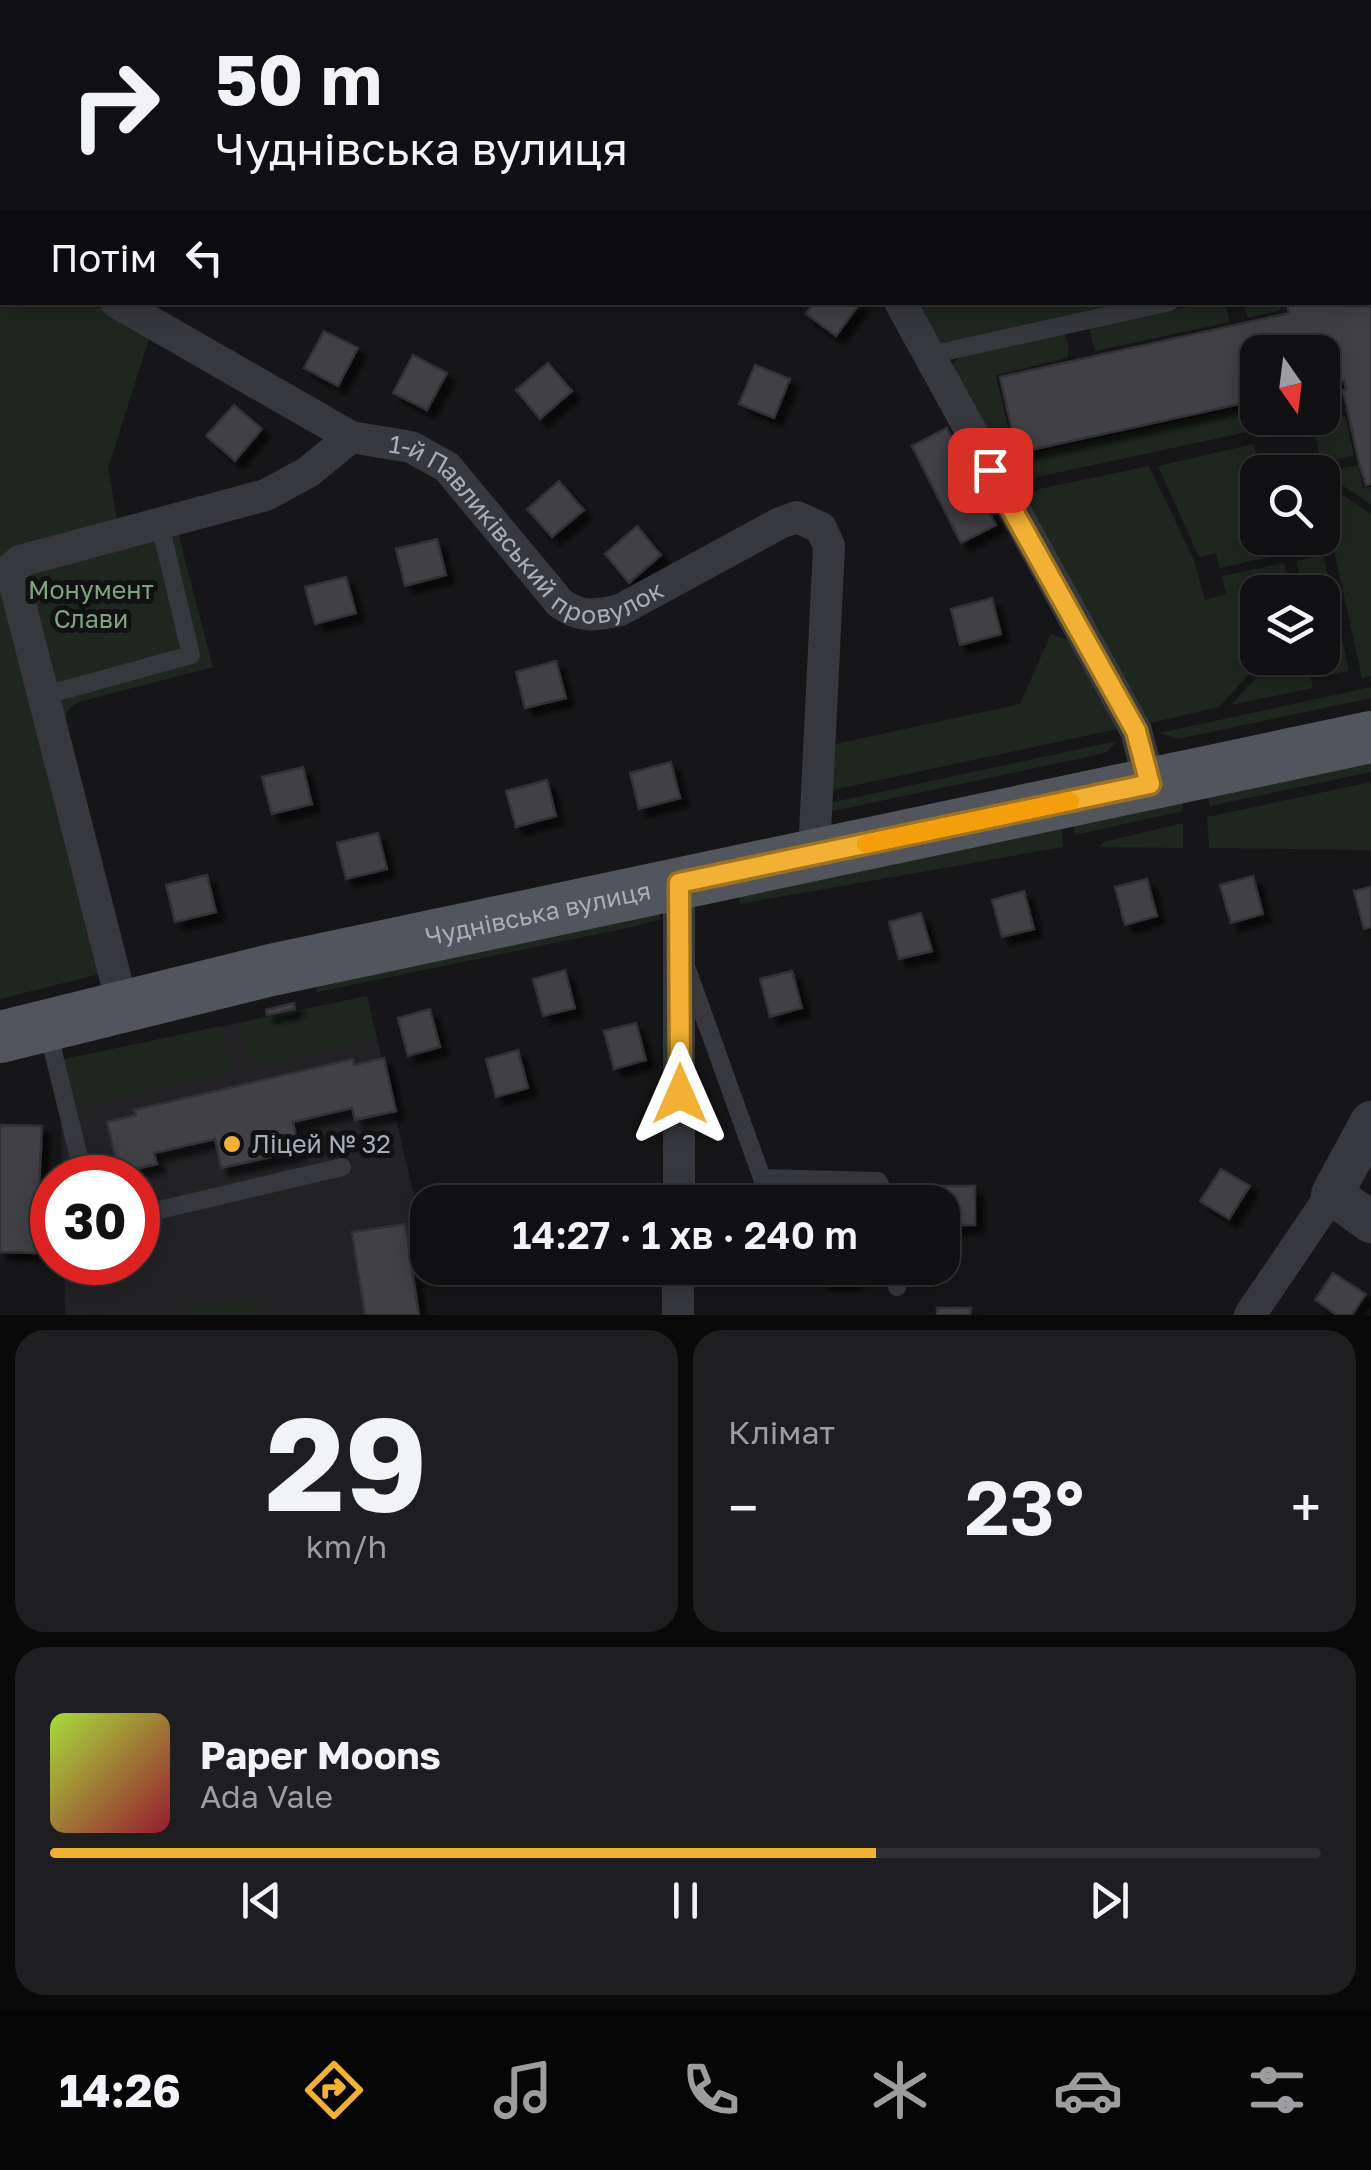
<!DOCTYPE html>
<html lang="uk">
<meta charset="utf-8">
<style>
body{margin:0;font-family:"Golos Text",sans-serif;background:#1e1e20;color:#f1f3f6;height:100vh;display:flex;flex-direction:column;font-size:38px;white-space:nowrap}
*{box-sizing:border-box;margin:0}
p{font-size:32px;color:#9c9d9f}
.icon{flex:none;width:55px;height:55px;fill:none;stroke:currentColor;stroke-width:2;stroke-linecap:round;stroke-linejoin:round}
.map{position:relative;height:1315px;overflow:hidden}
.panel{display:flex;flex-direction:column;gap:15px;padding:15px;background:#09090a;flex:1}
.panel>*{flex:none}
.guide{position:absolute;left:0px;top:0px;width:1372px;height:305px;box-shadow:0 5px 25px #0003,0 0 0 2px #303032;background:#101012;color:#f1f3f6;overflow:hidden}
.needle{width:65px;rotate:166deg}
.tools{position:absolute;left:1240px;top:335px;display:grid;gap:20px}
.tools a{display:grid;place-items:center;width:100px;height:100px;border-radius:20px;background:#101012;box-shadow:0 5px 25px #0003,0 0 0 2px #303032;font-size:50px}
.speed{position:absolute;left:30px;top:1155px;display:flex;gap:20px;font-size:50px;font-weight:700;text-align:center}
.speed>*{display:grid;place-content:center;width:130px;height:130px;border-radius:50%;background:#101012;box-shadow:0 5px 25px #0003,0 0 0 2px #303032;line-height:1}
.speed .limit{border:15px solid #d22;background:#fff;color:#111}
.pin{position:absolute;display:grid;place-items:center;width:85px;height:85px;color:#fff;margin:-42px;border-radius:20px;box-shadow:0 5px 15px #0006}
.me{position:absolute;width:110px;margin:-55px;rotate:0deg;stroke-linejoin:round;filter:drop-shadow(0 0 8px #0008)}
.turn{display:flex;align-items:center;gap:35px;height:210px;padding:0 50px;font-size:45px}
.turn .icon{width:130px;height:130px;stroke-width:2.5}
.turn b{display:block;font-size:70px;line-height:85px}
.then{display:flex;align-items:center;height:95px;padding:0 50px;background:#0003;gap:20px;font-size:38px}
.big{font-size:75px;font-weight:600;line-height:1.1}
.panel .tile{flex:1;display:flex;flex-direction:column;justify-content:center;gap:15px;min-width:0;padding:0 35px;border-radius:30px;background:#1e1e20}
.panel .dial{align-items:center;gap:0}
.dial b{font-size:130px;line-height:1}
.song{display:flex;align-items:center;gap:30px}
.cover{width:120px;height:120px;border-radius:15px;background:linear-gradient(135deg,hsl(80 70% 55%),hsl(350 70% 35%))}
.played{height:10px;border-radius:5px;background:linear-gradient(90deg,#f2b134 65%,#303032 65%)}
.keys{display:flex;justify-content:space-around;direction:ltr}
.heat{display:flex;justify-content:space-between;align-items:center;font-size:55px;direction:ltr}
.panel .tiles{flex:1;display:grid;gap:15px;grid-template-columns:1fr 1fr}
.tile:last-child{grid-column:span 2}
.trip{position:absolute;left:410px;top:1185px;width:550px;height:100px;border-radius:30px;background:#101012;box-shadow:0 5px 25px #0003,0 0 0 2px #303032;font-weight:600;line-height:100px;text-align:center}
.menu{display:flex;height:160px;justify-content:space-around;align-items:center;background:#060607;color:#9c9d9f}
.menu .icon{width:70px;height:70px}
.menu .on{color:#f2b134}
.menu b{font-size:45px;color:#f1f3f6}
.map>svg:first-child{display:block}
</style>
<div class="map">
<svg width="1371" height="1315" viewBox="0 0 1371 1315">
<defs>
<filter id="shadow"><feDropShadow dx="8" dy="8" stdDeviation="2.5" flood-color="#0009"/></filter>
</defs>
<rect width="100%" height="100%" fill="#161618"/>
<polygon fill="#222225" points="367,996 418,1212 419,1315 65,1315 64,1263 138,1262 138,1178 62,1177 60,1060"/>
<g fill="#1e261f">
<polygon points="0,260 2,302 95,303 149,339 108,468 117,518 171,506 213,667 79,702 69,709 64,720 128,967 0,999"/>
<polygon points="1210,302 1225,303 1230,322 1095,351 1089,328"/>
<polygon points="917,303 1132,303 937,345"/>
<polygon points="1244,303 1280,303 1281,310 1248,318"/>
<polygon points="1065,334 1069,348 1067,358 996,375 1015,457 1242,407 1247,432 1014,482 952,366 959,357"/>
<polygon points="1345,416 1354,455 1321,463 1313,427 1319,422"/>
<polygon points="1254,444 1260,472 1258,472 1258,538 1279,538 1283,554 1220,568 1216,553 1199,557 1158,466"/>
<polygon points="1358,465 1363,488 1371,487 1371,504 1322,472"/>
<polygon points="1149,466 1194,560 1205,600 1226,594 1222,576 1284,563 1291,592 1258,592 1258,658 1264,658 1219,707 1150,723 1023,500 1039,489"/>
<polygon points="1325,483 1371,514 1371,676 1362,678 1323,500"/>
<polygon points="1291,538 1320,538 1322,548 1294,554"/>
<polygon points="1323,555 1336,612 1323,615 1322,592 1303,592 1296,561"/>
<polygon points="1338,619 1349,671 1321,677 1317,658 1322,658 1323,623"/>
<polygon points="1051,634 1068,640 1118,729 824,792 826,746 1020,704"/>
<polygon points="1275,658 1306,658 1313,688 1231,705"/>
<polygon points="1371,687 1371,698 1178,739 1159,733"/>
<polygon points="1117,741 1107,752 1087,757 838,810 828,811 824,804"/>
<polygon points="1371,759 1371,772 1210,806 1207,794"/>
<polygon points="1371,782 1371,850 1209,848 1207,817"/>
<polygon points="1182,799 1183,811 1075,835 1073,822"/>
<polygon points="1183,823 1183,848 1100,847 1103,842"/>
<polygon points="1061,825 1063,847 740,904 738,893"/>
<polygon points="658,914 661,919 632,927 317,992 315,983"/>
<polygon points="367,996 377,1039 256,1067 249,1063 240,1023"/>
<polygon points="221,1026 230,1066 226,1073 72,1110 60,1060"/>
<polygon points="257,1298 259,1315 190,1315 189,1304"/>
</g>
<g fill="#404145" stroke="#303034" stroke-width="2.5" filter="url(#shadow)">
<polygon points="0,86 2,87 2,135 0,133"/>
<polygon points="1371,287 1371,484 1366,485 1359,463 1343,390 1346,390 1344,381 1322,386 1322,352 1258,352 1258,400 1017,453 1000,377 1289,313 1287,306 1302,302 1370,302"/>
<polygon points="814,302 861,302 836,336 806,314"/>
<polygon points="324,331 358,348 338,386 304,368"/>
<polygon points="413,355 447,373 427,410 393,393"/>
<polygon points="548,363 572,391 540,419 516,390"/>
<polygon points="755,365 790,379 774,418 739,404"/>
<polygon points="234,405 262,429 235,461 206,436"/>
<polygon points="947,428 996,525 961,543 912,446"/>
<polygon points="559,481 584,510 552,537 527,509"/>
<polygon points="637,526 661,555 629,583 605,554"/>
<polygon points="437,539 446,575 405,586 396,549"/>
<polygon points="346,577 356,613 315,624 305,587"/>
<polygon points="992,598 1001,634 960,645 951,609"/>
<polygon points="556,661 566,698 525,708 516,672"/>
<polygon points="671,762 680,798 639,809 630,773"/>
<polygon points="303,767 312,804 272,814 262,777"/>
<polygon points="547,780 556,816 516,827 506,791"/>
<polygon points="378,833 387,869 346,879 337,843"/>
<polygon points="207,875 216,912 175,922 166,885"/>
<polygon points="1253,876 1263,914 1231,923 1220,885"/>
<polygon points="1147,879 1157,916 1125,925 1115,887"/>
<polygon points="1371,887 1371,927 1364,929 1354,891"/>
<polygon points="1024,891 1034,929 1002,937 992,900"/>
<polygon points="921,913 932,951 899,959 889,922"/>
<polygon points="565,970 575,1008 543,1016 533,979"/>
<polygon points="792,971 802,1008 770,1017 760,979"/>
<polygon points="294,1003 295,1009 267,1015 266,1010"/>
<polygon points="430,1009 440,1047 408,1056 398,1018"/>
<polygon points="636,1023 646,1060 614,1069 604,1031"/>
<polygon points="518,1050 528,1088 496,1097 486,1059"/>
<polygon points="384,1058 396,1111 355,1120 352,1108 293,1122 299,1151 221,1168 215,1139 154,1153 157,1164 119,1173 107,1122 136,1115 134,1110 353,1059 354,1065"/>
<polygon points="0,1125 42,1126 36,1253 0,1252"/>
<polygon points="1221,1169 1250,1186 1229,1219 1200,1201"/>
<rect x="942" y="1186" width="33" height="39"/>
<rect x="604" y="1198" width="33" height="4"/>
<polygon points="405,1224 419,1315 365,1315 352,1232"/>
<rect x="821" y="1268" width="33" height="14"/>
<polygon points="1333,1273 1366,1294 1352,1315 1337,1315 1315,1300"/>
<polygon points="937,1308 971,1308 970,1315 937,1315"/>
</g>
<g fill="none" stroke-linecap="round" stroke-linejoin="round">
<g stroke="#37383d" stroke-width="18">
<polyline points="930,355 1170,302"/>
<polyline points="42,696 191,655 160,525"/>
<polyline points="687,969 762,1178 878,1181 889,1202"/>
<polyline points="48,1031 84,1178"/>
<polyline points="138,1215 342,1167"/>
<polyline points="897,1287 898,1268"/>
</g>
<g stroke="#37383d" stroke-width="32">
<polyline points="441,0 447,2"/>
<polyline points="984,2 985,0"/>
<polyline points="0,210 2,212"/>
<path id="s1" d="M116,302l235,135 60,10 36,20 113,136c21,15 35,13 60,7l160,-87 17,-6 24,11 8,18 -14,288"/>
<polyline points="900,302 1136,731 1150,784"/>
<polyline points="118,988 11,569 20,561 266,495 308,472 351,437"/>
<polyline points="679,1202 679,883"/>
<polyline points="678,1315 678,1268"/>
<polyline points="1250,1315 1332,1194"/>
</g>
<polyline stroke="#37383d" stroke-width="42" points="1371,1122 1332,1194 1371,1222"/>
<path stroke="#53555c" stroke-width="52" id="s2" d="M0,1037l271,-67 1100,-233"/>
</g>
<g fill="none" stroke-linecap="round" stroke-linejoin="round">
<defs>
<polyline id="route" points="680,1094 679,883 1150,784 1136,731 990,470"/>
</defs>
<use href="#route" stroke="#9d7322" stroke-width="25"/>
<use href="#route" stroke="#f2b134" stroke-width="18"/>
<polyline stroke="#f59e0b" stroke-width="18" points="866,844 1070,801"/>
</g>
<circle fill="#f2b134" stroke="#111113" stroke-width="4" cx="232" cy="1144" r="10"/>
<g text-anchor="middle" stroke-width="10" stroke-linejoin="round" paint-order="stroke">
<g font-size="25" fill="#a8adb8" stroke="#111113">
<text dy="9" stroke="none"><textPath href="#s1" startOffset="485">1-й Павликівський провулок</textPath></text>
<text dy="9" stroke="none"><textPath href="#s2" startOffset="552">Чуднівська вулиця</textPath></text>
</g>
<g font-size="25" fill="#7fa381" stroke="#111113">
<text x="91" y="599">Монумент<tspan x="91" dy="29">Слави</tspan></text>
</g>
<g font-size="25" fill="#a8adb8" stroke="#111113" text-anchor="start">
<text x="252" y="1153">Ліцей № 32</text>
</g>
</g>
</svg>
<div class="tools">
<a><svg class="needle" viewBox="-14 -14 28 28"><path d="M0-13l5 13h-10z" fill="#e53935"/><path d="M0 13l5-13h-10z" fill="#9c9d9f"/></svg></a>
<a><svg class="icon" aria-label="search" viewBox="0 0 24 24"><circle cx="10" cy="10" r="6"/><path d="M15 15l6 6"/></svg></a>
<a><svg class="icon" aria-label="layers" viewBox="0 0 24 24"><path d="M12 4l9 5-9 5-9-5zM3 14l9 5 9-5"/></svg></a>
</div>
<div class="speed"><div class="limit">30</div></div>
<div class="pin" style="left:990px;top:470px;background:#d93025"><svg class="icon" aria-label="arrive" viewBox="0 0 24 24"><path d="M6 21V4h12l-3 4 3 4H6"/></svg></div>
<svg class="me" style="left:680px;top:1094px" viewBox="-20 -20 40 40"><path d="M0-17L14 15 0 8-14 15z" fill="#f2b134" stroke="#fff" stroke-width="4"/></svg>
<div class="trip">14:27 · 1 хв · 240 m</div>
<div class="guide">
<div class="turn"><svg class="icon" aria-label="right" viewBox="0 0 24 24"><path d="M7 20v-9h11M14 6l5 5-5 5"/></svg><div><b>50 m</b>Чуднівська вулиця</div></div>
<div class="then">Потім<svg class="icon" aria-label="left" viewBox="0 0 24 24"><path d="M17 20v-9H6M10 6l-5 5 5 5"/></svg></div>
</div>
</div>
<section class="panel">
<div class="tiles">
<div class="tile dial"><b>29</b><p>km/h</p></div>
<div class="tile"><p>Клімат</p>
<div class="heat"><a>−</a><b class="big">23°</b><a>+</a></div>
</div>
<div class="tile">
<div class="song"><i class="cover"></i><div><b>Paper Moons</b><p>Ada Vale</p></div></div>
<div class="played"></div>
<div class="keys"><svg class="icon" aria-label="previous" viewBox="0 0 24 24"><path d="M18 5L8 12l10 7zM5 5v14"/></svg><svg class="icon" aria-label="pause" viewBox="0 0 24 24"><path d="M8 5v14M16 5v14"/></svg><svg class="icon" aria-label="next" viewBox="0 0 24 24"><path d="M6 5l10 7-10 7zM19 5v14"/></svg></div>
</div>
</div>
</section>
<nav class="menu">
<b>14:26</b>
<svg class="icon on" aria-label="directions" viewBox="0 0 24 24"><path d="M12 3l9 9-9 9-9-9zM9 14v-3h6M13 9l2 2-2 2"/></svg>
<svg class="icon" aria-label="music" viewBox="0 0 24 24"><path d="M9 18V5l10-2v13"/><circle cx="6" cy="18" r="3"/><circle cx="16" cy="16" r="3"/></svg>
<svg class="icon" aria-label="phone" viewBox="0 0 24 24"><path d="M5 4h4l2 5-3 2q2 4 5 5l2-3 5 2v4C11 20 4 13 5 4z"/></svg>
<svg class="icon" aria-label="climate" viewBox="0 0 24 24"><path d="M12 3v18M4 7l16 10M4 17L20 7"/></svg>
<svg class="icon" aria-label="car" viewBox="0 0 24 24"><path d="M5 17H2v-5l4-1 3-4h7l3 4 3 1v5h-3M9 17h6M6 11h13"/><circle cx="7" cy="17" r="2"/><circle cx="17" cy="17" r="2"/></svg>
<svg class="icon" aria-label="filters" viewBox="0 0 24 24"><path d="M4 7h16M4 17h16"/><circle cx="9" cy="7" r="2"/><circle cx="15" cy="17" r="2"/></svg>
</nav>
